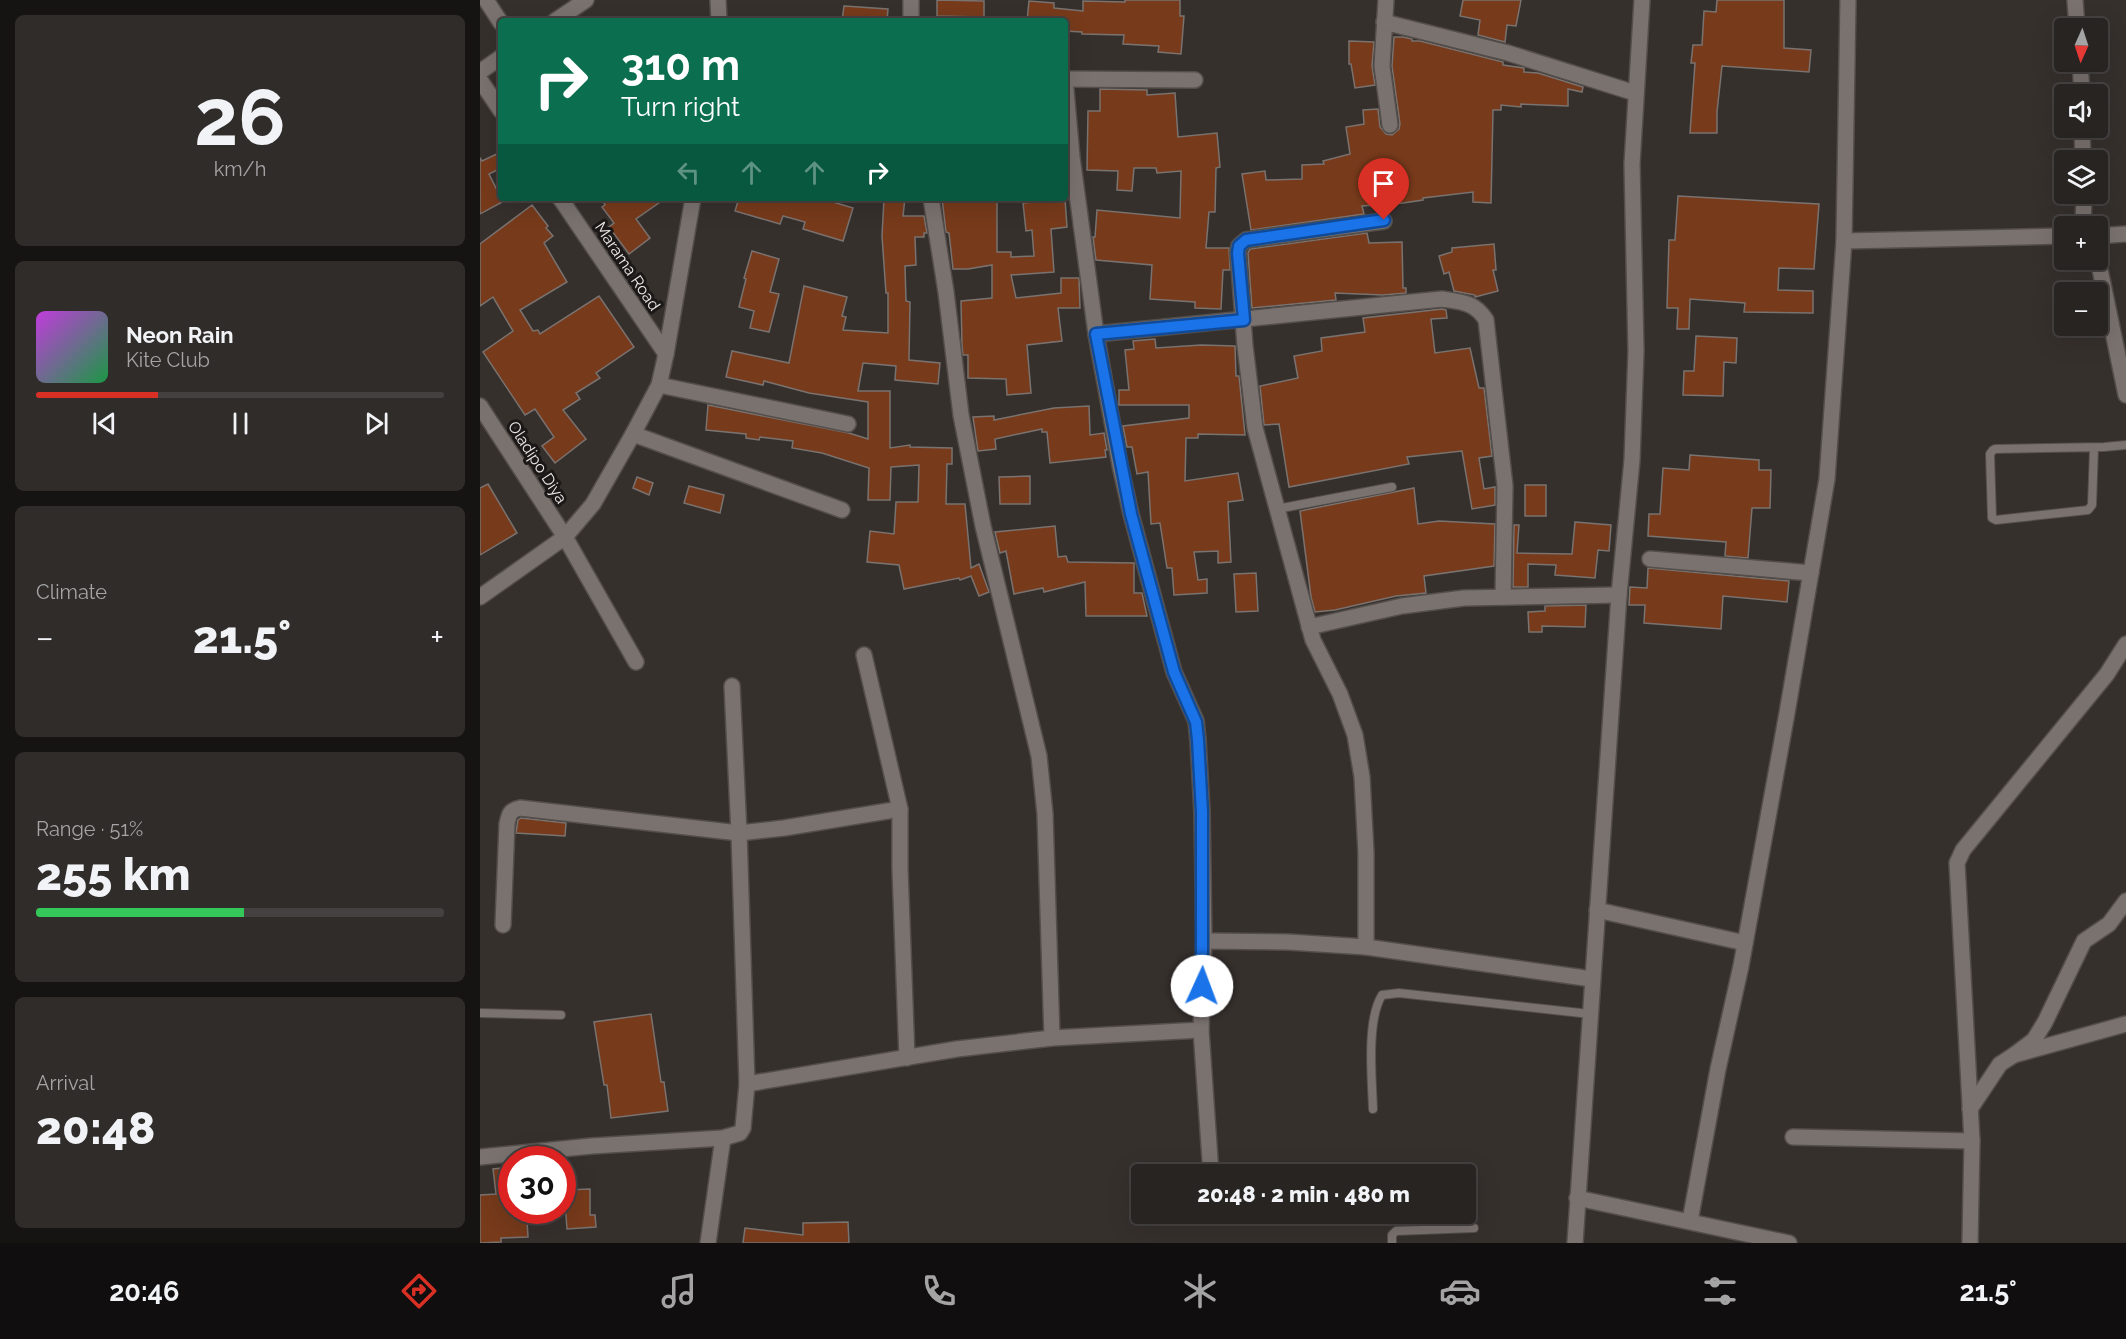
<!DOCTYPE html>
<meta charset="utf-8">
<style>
body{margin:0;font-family:Raleway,sans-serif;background:#302c2a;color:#f1f3f6;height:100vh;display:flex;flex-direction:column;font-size:22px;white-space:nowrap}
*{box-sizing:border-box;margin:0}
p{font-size:20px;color:#a5a4a5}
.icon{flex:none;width:33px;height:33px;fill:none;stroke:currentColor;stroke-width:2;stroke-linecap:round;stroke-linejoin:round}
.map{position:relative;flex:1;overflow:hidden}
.sheet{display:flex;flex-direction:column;gap:15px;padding:15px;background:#161413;width:480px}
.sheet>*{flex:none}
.hud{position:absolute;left:18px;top:18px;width:570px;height:183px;border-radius:6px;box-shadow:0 6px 24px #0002,0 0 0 2px #444140;background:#0b6e4f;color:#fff;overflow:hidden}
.needle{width:39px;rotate:183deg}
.buttons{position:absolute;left:1574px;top:18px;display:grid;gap:12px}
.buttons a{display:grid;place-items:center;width:54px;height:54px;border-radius:6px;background:#282422;box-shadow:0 6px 24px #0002,0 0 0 2px #444140;font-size:30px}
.speed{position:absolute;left:18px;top:1146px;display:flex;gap:12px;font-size:30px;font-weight:700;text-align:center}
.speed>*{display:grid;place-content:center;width:78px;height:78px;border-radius:50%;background:#282422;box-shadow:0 6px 24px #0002,0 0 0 2px #444140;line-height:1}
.speed .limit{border:9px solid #d22;background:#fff;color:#111}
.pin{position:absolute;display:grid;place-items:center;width:51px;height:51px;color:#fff;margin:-62px -26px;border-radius:50% 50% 50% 0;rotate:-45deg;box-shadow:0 0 6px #0007}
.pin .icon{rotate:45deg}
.me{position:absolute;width:66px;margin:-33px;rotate:2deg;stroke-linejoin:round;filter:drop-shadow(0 0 4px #0008)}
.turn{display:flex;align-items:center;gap:21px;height:126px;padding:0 24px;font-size:27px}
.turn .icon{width:78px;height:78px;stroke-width:2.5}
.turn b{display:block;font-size:42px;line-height:51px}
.lanes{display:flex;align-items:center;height:57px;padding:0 24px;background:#0003;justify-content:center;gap:30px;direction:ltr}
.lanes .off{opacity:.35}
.big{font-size:45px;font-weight:800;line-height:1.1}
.sheet .card{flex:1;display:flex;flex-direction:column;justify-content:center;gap:9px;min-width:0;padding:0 21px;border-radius:9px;background:#302c2a}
.sheet .dial{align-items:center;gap:0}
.dial b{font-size:78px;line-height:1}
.song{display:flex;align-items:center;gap:18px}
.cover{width:72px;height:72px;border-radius:9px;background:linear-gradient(135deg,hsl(290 70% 55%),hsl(140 70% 35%))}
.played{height:6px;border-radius:3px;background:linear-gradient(90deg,#d93025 30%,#444140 30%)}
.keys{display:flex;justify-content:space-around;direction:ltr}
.heat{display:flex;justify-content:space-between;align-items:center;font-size:33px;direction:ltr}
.charge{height:9px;border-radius:4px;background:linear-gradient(90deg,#34c759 51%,#444140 0)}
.trip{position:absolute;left:651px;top:1164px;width:345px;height:60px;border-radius:6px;background:#282422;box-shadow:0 6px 24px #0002,0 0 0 2px #444140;font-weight:800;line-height:60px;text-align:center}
.tab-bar{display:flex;height:96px;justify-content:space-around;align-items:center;background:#100e0e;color:#a5a4a5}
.tab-bar .icon{width:42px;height:42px}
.tab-bar .selected{color:#d93025}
.tab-bar b{font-size:27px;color:#f1f3f6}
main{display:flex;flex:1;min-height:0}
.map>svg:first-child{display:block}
</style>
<main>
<section class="sheet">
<div class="card dial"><b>26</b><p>km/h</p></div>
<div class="card">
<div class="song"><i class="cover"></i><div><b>Neon Rain</b><p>Kite Club</p></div></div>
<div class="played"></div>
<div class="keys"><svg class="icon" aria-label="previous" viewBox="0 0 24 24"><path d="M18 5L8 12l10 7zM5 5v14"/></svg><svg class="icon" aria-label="pause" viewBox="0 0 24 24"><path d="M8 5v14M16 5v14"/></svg><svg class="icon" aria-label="next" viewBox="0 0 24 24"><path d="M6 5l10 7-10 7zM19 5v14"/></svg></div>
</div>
<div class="card"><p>Climate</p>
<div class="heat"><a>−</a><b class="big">21.5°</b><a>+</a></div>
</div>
<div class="card"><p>Range · 51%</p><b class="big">255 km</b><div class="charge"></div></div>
<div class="card"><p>Arrival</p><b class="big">20:48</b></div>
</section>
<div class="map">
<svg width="1646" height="1243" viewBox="0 0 1646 1243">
<rect width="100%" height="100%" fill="#36302d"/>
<g fill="#773a1b" stroke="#7a726f" stroke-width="1.5">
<polygon points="457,0 504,1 504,17 457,16"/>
<polygon points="645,0 700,0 700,16 704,16 701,54 678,52 679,46 643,44 644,35 602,34 602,32 585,31 585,21 547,21 549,1 574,3 574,8 603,11 603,1 645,2"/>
<polygon points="983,0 1041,0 1036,26 1027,25 1025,42 998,35 1000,20 980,16"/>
<polygon points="1237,0 1304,0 1304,48 1331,50 1329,72 1242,66 1237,112 1237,133 1210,133 1215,63 1211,63 1213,45 1222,45 1224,11 1236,12"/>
<polygon points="364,6 408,9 407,21 362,21"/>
<polygon points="914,37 923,37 932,39 932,41 940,41 1023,62 1023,65 1044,68 1044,72 1058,73 1103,87 1102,92 1088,89 1088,106 1041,104 1041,107 1021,105 1021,110 1013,110 1011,203 993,202 993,192 943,198 943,200 923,203 882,206 884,214 771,230 762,174 785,171 786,180 822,179 822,165 844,164 843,161 870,154 866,127 884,124 883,110 898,109 900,127 906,134 912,135 919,129 920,124 912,66"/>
<polygon points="869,41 894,42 892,66 895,85 875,88 871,64 869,64"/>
<polygon points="620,89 667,90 667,95 695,93 698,137 737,133 740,167 736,168 735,212 729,212 726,248 749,248 750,270 743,270 741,309 715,308 715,302 670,299 672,265 616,260 613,237 615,237 617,210 700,218 701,171 677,173 676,168 654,168 652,191 637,190 638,171 607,170 608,111 620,111"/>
<polygon points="21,152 21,168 9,174 21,198 24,201 0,214 0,158 2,161"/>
<polygon points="1198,196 1339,204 1334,269 1299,268 1298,290 1333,291 1333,313 1264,312 1265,303 1210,299 1209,329 1197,329 1198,308 1187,308 1189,240 1195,240"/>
<polygon points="121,198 186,198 156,219 170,238 149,254 129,227 134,223 122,207 125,205"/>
<polygon points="259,198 340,198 373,208 363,241 323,229 325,222 303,216 300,224 255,211"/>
<polygon points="404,198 425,198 423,216 444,216 447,233 444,233 444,237 435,237 436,265 425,266 426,301 430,302 429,360 460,363 458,384 415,380 416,366 383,363 378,391 410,391 410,448 430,445 430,447 472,448 472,464 467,464 466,504 485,504 491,568 499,564 509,592 499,596 491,576 480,580 479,578 424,589 419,565 387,562 390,531 414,534 416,502 438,502 439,465 411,467 410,500 388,500 389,468 342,453 312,448 313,441 280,437 279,440 266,438 266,434 226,430 228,405 369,433 388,439 388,402 329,393 284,381 283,385 246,377 252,351 309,363 324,286 367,297 362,316 366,317 363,330 408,333 408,293 406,293 402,236"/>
<polygon points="462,198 517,198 517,252 531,252 531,257 554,256 552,230 546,231 543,203 585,199 587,227 571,229 574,272 531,275 536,298 581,293 581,278 599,278 600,308 578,308 582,341 547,345 551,393 527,395 526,379 488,378 488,355 483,355 482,346 481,301 512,298 512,265 488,269 473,269 469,233 466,232"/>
<polygon points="52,205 68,226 66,228 73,236 64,243 87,282 40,310 53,331 58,330 60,334 119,296 154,347 116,373 120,378 96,393 100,399 83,410 106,439 75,463 62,446 74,437 55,409 45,415 3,352 33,331 13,297 0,306 0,244"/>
<polygon points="887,233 889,243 922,242 923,288 926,288 926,293 903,295 855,293 856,300 772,308 768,253 770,249"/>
<polygon points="1014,244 1016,270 1013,270 1018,291 995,297 995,295 974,291 969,272 964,274 959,256 972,252 972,248"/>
<polygon points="272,251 299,259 290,292 299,294 289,332 270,328 274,311 259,307 266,279 264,278"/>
<polygon points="962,309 966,310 967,318 951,319 955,353 990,348 999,388 1004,388 1012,456 999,458 1004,489 1015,487 1015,505 992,509 982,451 927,457 929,464 809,487 799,424 784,425 780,386 818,378 814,356 842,351 841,338 885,332 883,318"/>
<polygon points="1216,336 1257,338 1256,363 1244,362 1243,396 1203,395 1204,371 1214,371"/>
<polygon points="675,339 676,348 721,345 755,346 756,376 759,376 765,435 718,434 718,438 706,438 705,481 758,473 763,500 748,502 751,562 738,563 738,551 714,552 718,580 727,579 727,593 694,595 692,568 687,568 680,523 671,524 668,472 657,474 652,447 647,447 643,426 709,418 709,405 639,405 639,390 649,390 645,350 654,349 653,341"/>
<polygon points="609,406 610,435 624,433 627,450 625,450 626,457 570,463 567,432 562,432 562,429 515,439 516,449 498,451 493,417 514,416 514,420 574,408"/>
<polygon points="1210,455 1279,460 1279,470 1291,470 1290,508 1272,508 1268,558 1245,556 1246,542 1168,536 1169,514 1180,514 1183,468 1209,470"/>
<polygon points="550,476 550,504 520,504 519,477"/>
<polygon points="157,477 173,483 169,495 153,488"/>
<polygon points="8,484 37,533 0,555 0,488"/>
<rect x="1045" y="485" width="21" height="31"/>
<polygon points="209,486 244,495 240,513 204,503"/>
<polygon points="934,488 938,524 959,521 1015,524 1014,566 944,576 946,593 916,596 855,610 835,612 831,597 820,511"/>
<polygon points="1095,522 1131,525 1129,551 1118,550 1115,578 1075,575 1076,565 1048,564 1048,587 1033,587 1034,525 1039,525 1037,553 1092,554"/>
<polygon points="575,526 578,557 586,556 588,562 654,563 654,593 662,593 667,616 606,616 605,582 564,592 563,588 534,594 526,551 520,553 515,532"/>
<polygon points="1168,568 1309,581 1307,602 1243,596 1241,629 1164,623 1165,605 1149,605 1150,587 1167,588"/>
<polygon points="776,573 778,611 756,612 754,574"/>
<polygon points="1106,605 1105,627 1062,626 1062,632 1049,632 1048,612 1065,611 1065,606"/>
<polygon points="41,818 86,823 85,836 36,833 38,820"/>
<polygon points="171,1014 181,1082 184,1082 188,1111 131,1118 127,1085 124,1085 114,1022"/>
<polygon points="32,1167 32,1210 40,1210 41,1220 47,1220 48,1237 21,1238 21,1242 0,1243 0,1195 16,1194 13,1169"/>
<polygon points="110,1189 110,1215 115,1215 116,1227 87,1229 84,1190"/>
<polygon points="368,1222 369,1243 263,1243 265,1228 323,1235 323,1223"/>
</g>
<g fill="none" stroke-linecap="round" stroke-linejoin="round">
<defs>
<g id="service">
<polyline points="1614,448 1612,505 1608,510 1516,520 1512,518 1510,454 1513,450 1515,449 1624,447 1646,445"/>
<polyline points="797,509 912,487"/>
<polyline points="0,1013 81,1015"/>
<path d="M893,1109c-1,-30 -7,-88 9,-114l17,-2 191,21"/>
<polyline points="912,1243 912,1235 916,1231 994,1228"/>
</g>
<g id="minor">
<polyline points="6,0 21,23"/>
<polyline points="238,0 239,21"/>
<polyline points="431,0 431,21"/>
<polyline points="906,0 902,66 910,125"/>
<polyline points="1595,0 1597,28"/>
<polyline points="75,21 106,0"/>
<polyline points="904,22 1028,53 1155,93"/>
<polyline points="1600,62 1602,94"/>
<polyline points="0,72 21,57"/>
<polyline points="585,79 592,157 616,334 640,465 651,514 694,672 716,721 718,740 722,812 724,941 721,1030 731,1174"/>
<polyline points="585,79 715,80"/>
<polyline points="0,80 21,111"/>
<polyline points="1602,128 1603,160"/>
<polyline points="80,198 186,354"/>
<polyline points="451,198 466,292 481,415 503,526 559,756 565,814 572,1038"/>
<polyline points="1603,226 1604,194"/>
<polyline points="1617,236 1646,234"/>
<polyline points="1364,241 1584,236"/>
<polyline points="1617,255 1646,395"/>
<path d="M616,334l346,-35c19,3 33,3 44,21l19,166 -2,111"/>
<polyline points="179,385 368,424"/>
<polyline points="0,406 85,537 156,662"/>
<polyline points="153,434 362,510"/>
<polyline points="1170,559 1331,573"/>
<polyline points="0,597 85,537 113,504 153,434 179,385 186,354 213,198"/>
<polyline points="829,627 922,606 984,598 1139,595"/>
<polyline points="384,655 420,809 420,869 427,1058"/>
<polyline points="1117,910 1265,943"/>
<path d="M23,925l4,-101c2,-10 3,-14 13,-16l219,25 45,-5 116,-19"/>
<polyline points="724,941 808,942 886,947 1112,979"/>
<polyline points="886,947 886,853 882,777 875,735 860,694 833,640 775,428 765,346 758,253 759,246 766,240 904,221"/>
<polyline points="1534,1055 1554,1040 1565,1022 1604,941 1629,924 1646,901"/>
<polyline points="267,1084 477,1049 572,1038 721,1030"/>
<polyline points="1490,1109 1520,1064 1534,1055 1646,1024"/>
<polyline points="1313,1137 1492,1141"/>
<polyline points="0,1157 112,1146 243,1138 260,1133 263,1128 267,1084 259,833 252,686"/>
<polyline points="1097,1198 1309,1243"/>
<polyline points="1210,1221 1238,1069 1261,966 1307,713 1347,479 1364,241 1368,0"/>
<polyline points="228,1243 243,1138"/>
<polyline points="1095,1243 1139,595 1152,460 1156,351 1152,164 1162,0"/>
<polyline points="1490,1243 1492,1141 1477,863 1483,850 1627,674 1646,644"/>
</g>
</defs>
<use href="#service" stroke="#544e4b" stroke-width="10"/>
<use href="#minor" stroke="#544e4b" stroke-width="18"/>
<use href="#service" stroke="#7a726f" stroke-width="8"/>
<use href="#minor" stroke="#7a726f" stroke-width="15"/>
</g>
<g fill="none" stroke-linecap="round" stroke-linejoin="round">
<defs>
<polyline id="route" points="722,986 722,812 718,740 716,722 694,672 651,514 616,334 764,320 758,253 759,246 766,240 904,220"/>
</defs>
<use href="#route" stroke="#114b97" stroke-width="15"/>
<use href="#route" stroke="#1a73e8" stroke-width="10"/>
</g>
<g text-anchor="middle" stroke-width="6" stroke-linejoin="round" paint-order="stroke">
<g font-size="16" fill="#ece8e6" stroke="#1b1817">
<text transform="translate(148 266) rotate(56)" y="6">Marama Road</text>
<text transform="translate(58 462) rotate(57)" y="6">Oladipo Diya</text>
</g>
</g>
</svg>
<div class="buttons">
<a><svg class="needle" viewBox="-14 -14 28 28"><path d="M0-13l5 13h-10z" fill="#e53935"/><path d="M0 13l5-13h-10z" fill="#a5a4a5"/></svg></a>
<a><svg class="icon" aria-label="sound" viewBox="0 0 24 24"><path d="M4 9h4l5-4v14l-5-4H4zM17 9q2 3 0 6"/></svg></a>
<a><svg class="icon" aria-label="layers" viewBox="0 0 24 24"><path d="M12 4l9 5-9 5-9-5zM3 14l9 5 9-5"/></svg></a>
<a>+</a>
<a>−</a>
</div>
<div class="speed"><div class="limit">30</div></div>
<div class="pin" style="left:904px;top:220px;background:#d93025"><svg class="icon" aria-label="arrive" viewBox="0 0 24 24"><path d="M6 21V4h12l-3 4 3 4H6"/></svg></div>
<svg class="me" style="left:722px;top:986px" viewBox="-20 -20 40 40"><circle r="19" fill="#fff"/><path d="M0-13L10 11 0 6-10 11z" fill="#1a73e8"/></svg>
<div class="trip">20:48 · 2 min · 480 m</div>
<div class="hud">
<div class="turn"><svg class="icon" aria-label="right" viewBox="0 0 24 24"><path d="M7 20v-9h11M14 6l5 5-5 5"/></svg><div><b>310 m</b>Turn right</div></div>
<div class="lanes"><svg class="icon off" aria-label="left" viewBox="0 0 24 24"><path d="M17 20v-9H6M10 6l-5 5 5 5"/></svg><svg class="icon off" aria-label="ahead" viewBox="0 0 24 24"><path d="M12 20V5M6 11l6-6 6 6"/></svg><svg class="icon off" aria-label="ahead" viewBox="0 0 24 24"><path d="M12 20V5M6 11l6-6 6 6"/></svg><svg class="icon" aria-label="right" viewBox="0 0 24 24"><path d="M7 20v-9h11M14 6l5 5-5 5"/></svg></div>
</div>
</div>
</main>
<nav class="tab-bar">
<b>20:46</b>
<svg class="icon selected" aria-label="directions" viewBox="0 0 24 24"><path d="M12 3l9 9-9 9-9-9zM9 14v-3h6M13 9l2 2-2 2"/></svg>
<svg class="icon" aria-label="music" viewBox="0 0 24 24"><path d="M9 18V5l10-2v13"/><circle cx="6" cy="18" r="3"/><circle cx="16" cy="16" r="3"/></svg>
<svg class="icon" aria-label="phone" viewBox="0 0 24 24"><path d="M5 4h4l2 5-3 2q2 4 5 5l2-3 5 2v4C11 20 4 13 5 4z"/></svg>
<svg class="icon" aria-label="climate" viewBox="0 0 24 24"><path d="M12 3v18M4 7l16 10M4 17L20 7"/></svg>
<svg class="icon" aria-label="car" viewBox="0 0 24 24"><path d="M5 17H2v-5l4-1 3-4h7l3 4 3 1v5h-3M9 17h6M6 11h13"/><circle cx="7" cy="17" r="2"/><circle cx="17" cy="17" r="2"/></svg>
<svg class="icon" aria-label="filters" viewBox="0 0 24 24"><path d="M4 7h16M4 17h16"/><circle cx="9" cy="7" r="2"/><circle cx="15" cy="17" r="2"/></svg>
<b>21.5°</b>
</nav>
